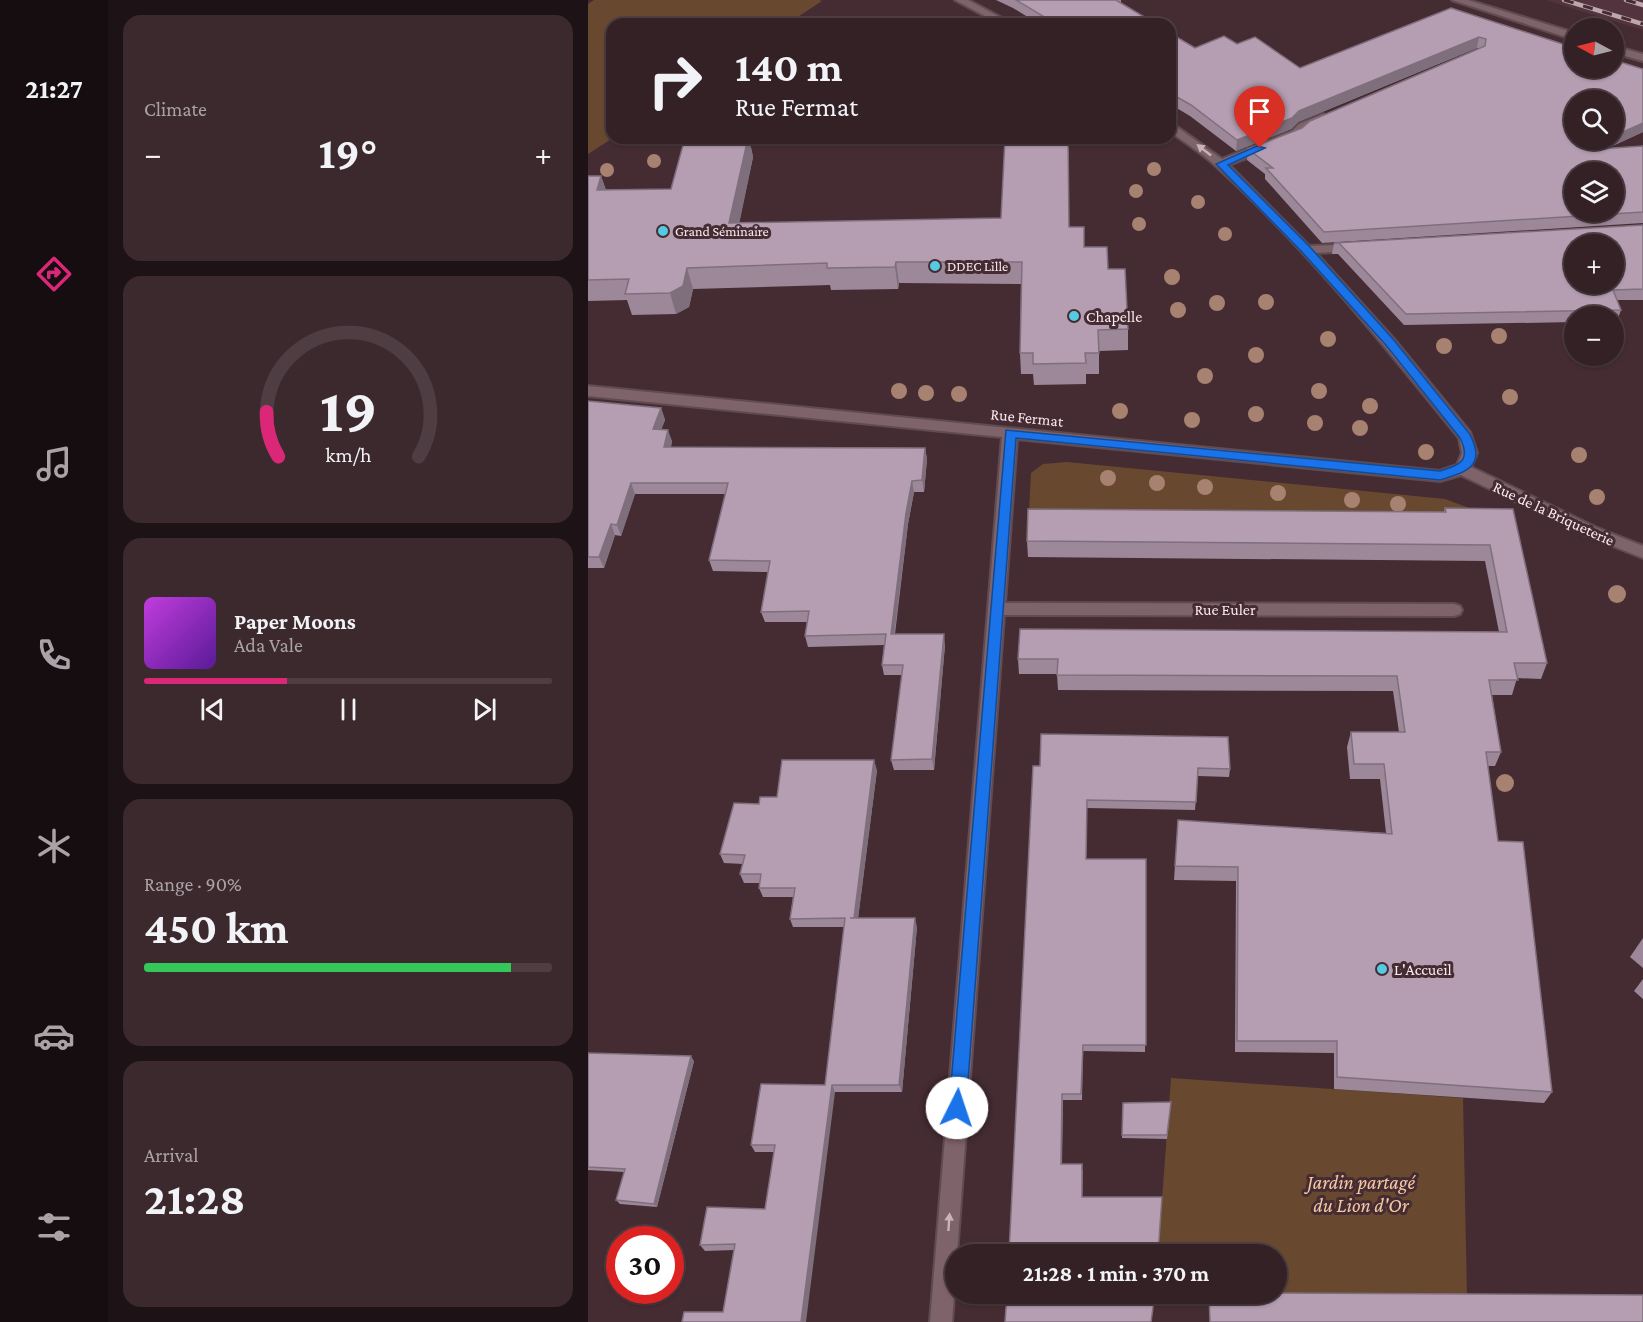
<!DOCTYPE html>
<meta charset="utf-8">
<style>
body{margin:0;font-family:"Crimson Pro",serif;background:#3c292e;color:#f1f3f6;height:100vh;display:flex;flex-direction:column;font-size:22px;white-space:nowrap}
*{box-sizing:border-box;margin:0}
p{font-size:20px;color:#a9a3a7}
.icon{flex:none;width:33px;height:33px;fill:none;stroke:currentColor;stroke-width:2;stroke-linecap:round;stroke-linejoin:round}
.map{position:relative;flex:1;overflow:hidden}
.side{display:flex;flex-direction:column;gap:15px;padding:15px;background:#1d1215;width:480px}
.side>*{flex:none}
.guide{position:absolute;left:18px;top:18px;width:570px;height:126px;border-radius:18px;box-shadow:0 2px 4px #0004,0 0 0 2px #4e3e43;background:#342126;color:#f1f3f6;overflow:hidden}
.needle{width:39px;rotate:277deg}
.tools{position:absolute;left:976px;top:18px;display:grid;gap:12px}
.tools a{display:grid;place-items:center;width:60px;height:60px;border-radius:50%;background:#342126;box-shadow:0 2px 4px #0004,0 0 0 2px #4e3e43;font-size:30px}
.speed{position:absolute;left:18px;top:1226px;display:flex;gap:12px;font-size:30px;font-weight:700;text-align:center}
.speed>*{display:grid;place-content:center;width:78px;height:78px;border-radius:50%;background:#342126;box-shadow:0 2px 4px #0004,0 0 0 2px #4e3e43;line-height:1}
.speed .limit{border:9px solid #d22;background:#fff;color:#111}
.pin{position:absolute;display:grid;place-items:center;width:51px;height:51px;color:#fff;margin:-62px -26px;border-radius:50% 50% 50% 0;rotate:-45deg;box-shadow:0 0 6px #0007}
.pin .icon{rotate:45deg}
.me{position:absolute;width:66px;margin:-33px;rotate:4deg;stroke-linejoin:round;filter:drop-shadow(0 0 4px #0008)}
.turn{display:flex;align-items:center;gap:21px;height:126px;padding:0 30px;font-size:27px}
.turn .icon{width:78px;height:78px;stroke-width:2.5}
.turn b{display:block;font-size:42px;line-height:51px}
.big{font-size:45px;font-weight:700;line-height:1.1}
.side .widget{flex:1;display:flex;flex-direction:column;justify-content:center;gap:9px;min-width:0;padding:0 21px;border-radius:18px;background:#3c292e}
.side .dial{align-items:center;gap:0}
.dial svg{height:156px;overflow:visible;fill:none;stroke:#4e3e43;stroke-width:7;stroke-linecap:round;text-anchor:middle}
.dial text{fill:#f1f3f6;stroke:none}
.song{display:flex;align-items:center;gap:18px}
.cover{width:72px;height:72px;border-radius:9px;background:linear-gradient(135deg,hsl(290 70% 55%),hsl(270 70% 35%))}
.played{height:6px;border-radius:3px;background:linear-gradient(90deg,#db2777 35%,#4e3e43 35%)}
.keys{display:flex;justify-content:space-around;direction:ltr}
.heat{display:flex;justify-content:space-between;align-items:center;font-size:33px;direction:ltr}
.charge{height:9px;border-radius:4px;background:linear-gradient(90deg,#34c759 90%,#4e3e43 0)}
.trip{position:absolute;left:357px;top:1244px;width:342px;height:60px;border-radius:30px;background:#342126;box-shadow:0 2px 4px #0004,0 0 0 2px #4e3e43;font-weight:700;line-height:60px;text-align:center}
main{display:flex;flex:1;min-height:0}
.dock{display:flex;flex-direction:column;width:108px;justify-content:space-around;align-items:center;background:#150d0f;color:#a9a3a7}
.dock .icon{width:42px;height:42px}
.dock .active{color:#db2777}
.dock b{font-size:27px;color:#f1f3f6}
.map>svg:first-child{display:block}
</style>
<main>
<nav class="dock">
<b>21:27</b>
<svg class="icon active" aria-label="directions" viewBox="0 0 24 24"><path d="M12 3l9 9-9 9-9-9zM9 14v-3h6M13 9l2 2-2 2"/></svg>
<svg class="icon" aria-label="music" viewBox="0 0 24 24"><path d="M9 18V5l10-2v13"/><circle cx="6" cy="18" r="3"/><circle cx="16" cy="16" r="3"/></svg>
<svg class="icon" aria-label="phone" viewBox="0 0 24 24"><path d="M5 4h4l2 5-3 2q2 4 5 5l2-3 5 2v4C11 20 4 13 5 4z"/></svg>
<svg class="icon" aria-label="climate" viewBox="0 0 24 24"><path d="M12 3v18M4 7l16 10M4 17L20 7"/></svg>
<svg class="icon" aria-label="car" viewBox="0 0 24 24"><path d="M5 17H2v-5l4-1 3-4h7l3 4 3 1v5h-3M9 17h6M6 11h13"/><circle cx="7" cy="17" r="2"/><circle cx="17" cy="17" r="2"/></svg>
<svg class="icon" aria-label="filters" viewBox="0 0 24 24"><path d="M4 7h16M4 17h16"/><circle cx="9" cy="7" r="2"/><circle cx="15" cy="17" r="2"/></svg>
</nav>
<section class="side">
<div class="widget"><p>Climate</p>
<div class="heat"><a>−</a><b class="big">19°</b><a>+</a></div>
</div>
<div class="widget dial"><svg viewBox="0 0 100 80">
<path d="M14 69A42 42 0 1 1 86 69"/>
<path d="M14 69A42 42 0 0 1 8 46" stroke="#db2777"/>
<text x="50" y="56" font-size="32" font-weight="700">19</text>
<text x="50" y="72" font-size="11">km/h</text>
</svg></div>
<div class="widget">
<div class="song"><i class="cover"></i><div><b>Paper Moons</b><p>Ada Vale</p></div></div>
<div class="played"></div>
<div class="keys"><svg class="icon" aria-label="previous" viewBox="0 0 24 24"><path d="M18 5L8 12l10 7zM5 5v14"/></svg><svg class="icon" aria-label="pause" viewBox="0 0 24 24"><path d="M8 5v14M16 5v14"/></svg><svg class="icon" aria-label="next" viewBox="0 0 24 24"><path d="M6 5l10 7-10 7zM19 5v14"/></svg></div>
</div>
<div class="widget"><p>Range · 90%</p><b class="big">450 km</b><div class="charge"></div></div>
<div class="widget"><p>Arrival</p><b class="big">21:28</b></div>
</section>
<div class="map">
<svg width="1055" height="1322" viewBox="0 0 1055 1322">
<rect width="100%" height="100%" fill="#452c33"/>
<polygon fill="#53343e" points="958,0 1055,0 1055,30 1002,14"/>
<g fill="#684930">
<polygon points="6,0 231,0 234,1 199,24 24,24 25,138 0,154 0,4"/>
<polygon points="479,462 857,499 897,514 441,512 443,473 455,464"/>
<polygon points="583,1078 875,1098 879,1297 567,1295 688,1293 688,1254 570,1254"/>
</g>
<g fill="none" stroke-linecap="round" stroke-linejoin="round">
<defs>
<g id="service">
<polygon points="864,0 880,0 987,33 987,40"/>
<polygon points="1026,46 1055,54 1055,61 1026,53"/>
</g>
<g id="minor">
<polygon points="367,0 380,0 425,24 412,24"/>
<path d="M735,114l4,2v4l-20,10 -7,7 -71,28 80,81 51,-2 1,3 -6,4 -39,2 78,86 76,93 7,21 -6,14 124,60 48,19v12l-58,-23 -124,-60 -21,6 -423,-42 -12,164 449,1 6,2 2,4 -2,4 -6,2 -450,-1 -52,707h-22l72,-885 -414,-41v-10l852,85 17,-6 5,-12 -3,-15c-75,-93 -153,-190 -241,-270 -15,-14 -32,-25 -48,-36v-10l52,37 70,-28 7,-7z"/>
</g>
</defs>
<use href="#service" stroke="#614b52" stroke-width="4"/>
<use href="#minor" stroke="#614b52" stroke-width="4"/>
<use href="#service" fill="#7f636a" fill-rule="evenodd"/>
<use href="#minor" fill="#7f636a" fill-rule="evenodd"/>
<defs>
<g id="rail">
<polyline points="976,0 1055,24"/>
<polyline points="1038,0 1055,5"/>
</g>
</defs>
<use href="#rail" stroke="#bba7ac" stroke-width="4.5"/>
<use href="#rail" stroke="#452c33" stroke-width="3" stroke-dasharray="10" stroke-linecap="butt"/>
</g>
<g fill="#a78271">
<circle cx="66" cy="161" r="7"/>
<circle cx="566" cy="169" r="7"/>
<circle cx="19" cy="170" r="7"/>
<circle cx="548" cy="191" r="7"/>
<circle cx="610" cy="202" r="7"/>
<circle cx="551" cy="224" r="7"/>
<circle cx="637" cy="234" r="7"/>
<circle cx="584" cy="277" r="8"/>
<circle cx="678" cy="302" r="8"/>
<circle cx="629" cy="303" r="8"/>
<circle cx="590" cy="310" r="8"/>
<circle cx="911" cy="336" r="8"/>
<circle cx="740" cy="339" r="8"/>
<circle cx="856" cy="346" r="8"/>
<circle cx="668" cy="355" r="8"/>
<circle cx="617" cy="376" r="8"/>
<circle cx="311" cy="391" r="8"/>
<circle cx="731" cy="391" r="8"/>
<circle cx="338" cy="393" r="8"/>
<circle cx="371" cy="394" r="8"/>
<circle cx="922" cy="397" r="8"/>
<circle cx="782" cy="406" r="8"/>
<circle cx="532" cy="411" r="8"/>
<circle cx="668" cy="414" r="8"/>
<circle cx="604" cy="420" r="8"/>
<circle cx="727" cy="423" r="8"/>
<circle cx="772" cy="428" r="8"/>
<circle cx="838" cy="452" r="8"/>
<circle cx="991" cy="455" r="8"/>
<circle cx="520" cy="478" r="8"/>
<circle cx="569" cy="483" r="8"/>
<circle cx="617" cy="487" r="8"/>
<circle cx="690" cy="493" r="8"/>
<circle cx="1009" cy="497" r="8"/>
<circle cx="764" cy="500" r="8"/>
<circle cx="810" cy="504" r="8"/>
<circle cx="1029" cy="594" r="9"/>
<circle cx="917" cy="783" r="9"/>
</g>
<g fill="#9c8899">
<polygon points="408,0 533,0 533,3 568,24 451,24 425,8"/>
<polygon points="863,8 1055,69 1055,132 1020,148 1055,146 1055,223 734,243 677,179 677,174 659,160 660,149 714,128 892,49 889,48 710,122 703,129 648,151 602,116 582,104 582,33 607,48 649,44 712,68"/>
<polygon points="160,138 161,138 165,157 151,223 481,227 496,247 520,269 540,329 540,350 511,351 511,374 498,374 498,384 446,385 445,374 433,374 432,353 433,284 311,283 310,289 243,290 242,285 105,289 101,307 88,314 44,315 39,300 0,301 0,176 13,176 18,190 83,189"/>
<polygon points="1055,225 1055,300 1029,300 1033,310 1029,321 1026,321 1026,316 987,316 987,322 816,325 750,254 744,254 746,243"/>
<polygon points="0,401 73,408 77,420 73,429 84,441 83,447 337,448 339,459 336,492 326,492 320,524 307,634 357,645 346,770 306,770 303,760 314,675 296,675 294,665 296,645 220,647 217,636 219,622 177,622 173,612 180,572 125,571 121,560 138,494 47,494 33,536 27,535 16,568 0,568"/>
<polygon points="857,508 925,509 959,663 953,679 929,678 924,695 904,695 913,752 907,766 900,766 910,841 964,1092 956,1103 746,1089 746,1053 647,1052 648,881 586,880 590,820 798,833 792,779 762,779 759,747 763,732 811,732 805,691 470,690 469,674 431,674 430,659 911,632 897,561 440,557 439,541 856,512"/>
<polygon points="445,766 642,769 641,777 610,776 607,810 499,808 498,859 558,859 557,1052 495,1051 494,1100 475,1100 474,1164 495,1170 494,1197 421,1254"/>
<polygon points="289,770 270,918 329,927 314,1092 247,1092 135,1312 146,1250 117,1251 112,1245 177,1209 186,1152 167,1152 163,1145 237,1085 256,927 205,927 202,919 205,897 175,897 171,888 172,883 156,883 152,874 155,864 136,863 132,854 171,804 189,797"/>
<polygon points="1055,938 1055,968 1042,957"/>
<polygon points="1055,979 1055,999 1046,991"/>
<polygon points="0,1053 106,1061 69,1207 32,1204 28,1200 36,1172 0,1170"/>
<polygon points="583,1102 579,1139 534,1138 535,1103"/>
</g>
<g fill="#7f6f7d">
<polygon points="891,37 889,48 710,122 703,129 648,151 649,140 711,111"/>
<polygon points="1055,123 1055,132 994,160 997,150 1019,140 1026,140 1026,136"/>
<polygon points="160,138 161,138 165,157 147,244 141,223"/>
<polygon points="13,176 20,197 9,190"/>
<polygon points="308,262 311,283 310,289 307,267"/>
<polygon points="99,268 105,289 101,307 88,314 82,293"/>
<polygon points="73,408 77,420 69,441 65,429"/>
<polygon points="80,430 84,441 80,458 76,447"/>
<polygon points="337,448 339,459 336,492 334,480"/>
<polygon points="324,481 326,492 320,524 305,645 303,634 318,513"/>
<polygon points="43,483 47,494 33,536 29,525"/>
<polygon points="23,524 27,535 16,568 11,557"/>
<polygon points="356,634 357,645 346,770 344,759"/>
<polygon points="286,760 289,770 269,927 266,918"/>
<polygon points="327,918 329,927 314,1092 311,1085"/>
<polygon points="103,1056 106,1061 69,1207 66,1204"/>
<polygon points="244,1085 247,1092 218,1322 213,1322"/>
</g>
<g fill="#b59eb2" stroke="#7f6f7d" stroke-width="1.5" fill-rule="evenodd">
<polygon points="428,0 528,0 568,24 468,24"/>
<path d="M863,8l124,40v20h39v-8l29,9v54l-29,13v-36h-39v40h32l-22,10 58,-4v66l-319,20 -58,-64h7l-25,-19 54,-21 8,-7 175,-75 1,-7 -7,-2 -180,74 -7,7 -55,22 -46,-35 -21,-12v-60l25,15 29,-12 13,8 18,-7 45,31zM987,172h39v40h-39z"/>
<polygon points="97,138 160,138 141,223 413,218 417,138 480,138 481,227 496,227 496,247 519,247 520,269 537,269 540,329 510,330 511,353 497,353 498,363 445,364 445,353 432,353 434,262 308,262 307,267 239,268 239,263 99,268 95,286 82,293 37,294 41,279 0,280 0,176 13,176 9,190 83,189"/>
<path d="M1055,225v64l-30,1 8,20 -215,4 -67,-71h-5zM987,244h39v40h-39z"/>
<polygon points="0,401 73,408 65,429 80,430 76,447 337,448 334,480 324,481 318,513 303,634 356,634 344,759 303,760 315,665 294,665 298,634 217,636 221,611 173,612 182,561 121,560 140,483 43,483 29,525 23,524 11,557 0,557"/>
<polygon points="857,508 925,509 959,663 926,663 930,680 901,680 913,752 898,752 910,841 935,842 964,1092 749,1077 749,1041 649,1041 650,867 587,866 590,820 804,834 796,764 766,764 763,732 817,732 809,676 469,675 470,659 430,659 432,629 919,632 902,545 439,541 440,509 858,512"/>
<polygon points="453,734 640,737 642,769 610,768 608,802 499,800 498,859 558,859 558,1045 495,1045 493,1094 474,1094 473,1164 494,1164 494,1197 574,1197 570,1254 421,1254 445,766 452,766"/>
<polygon points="194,760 286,760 266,918 262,918 327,918 311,1085 244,1085 213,1322 94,1322 96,1312 135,1312 147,1244 112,1245 119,1207 177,1209 187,1145 163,1145 173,1084 237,1085 257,918 202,919 207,888 171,888 173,874 152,874 157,855 132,854 146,803 171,804 172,797 189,797"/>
<polygon points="0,1053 103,1056 66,1204 28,1200 37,1169 0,1167"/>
<polygon points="583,1102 579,1135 534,1135 535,1103"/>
<polygon points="419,1293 567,1293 563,1322 417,1322"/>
<polygon points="621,1293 688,1293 1055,1295 1055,1322 622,1322"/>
</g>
<defs><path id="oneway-solid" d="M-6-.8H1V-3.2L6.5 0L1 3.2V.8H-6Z" transform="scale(1.5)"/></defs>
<g fill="#c9b3b9">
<use href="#oneway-solid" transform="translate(616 150) rotate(-142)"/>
<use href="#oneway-solid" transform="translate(361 1222) rotate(-86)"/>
</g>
<path fill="#1a73e8" stroke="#114b97" stroke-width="1.5" d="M669,146l8,2 -37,17 82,82 83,92 76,94c18,32 -1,39 -29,47l-424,-42 -50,670 -3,6 -6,2 -6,-2 -2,-6 57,-678 434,41c21,-6 31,-11 20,-33l-75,-94 -83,-92 -86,-88z"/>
<g fill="#57c9e2" stroke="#452c33" stroke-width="2">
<circle cx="75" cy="231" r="6"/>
<circle cx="347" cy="266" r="6"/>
<circle cx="486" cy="316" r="6"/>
<circle cx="794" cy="969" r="6"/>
</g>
<g text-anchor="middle" stroke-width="6" stroke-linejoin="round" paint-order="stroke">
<g font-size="14" fill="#fae9ed" stroke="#452c33" text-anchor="start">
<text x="87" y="236">Grand Séminaire</text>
<text x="359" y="271">DDEC Lille</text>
</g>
<g font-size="16" fill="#fae9ed" stroke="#452c33" text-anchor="start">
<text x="498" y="322">Chapelle</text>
<text x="806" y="975">L'Accueil</text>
</g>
<g font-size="16" fill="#fae9ed" stroke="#452c33">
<text transform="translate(439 417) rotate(6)" y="6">Rue Fermat</text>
<text transform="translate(966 513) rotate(25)" y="6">Rue de la Briqueterie</text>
<text x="637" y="615">Rue Euler</text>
</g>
<g font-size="20" font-style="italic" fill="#f7c8a4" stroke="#452c33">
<text x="773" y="1189">Jardin partagé<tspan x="773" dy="23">du Lion d'Or</tspan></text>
</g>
</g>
</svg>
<div class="tools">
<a><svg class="needle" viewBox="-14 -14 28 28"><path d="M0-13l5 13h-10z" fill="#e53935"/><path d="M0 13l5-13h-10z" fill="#a9a3a7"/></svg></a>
<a><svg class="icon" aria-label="search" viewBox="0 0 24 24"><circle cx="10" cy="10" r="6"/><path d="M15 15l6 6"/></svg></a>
<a><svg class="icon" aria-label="layers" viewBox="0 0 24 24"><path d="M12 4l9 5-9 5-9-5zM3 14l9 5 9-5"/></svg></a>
<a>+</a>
<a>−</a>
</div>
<div class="speed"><div class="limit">30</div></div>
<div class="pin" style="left:672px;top:148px;background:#d93025"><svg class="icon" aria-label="arrive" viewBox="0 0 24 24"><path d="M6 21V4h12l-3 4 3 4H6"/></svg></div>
<svg class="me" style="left:369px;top:1108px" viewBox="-20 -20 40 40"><circle r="19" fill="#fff"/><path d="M0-13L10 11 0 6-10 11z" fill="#1a73e8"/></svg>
<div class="trip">21:28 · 1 min · 370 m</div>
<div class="guide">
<div class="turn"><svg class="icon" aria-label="right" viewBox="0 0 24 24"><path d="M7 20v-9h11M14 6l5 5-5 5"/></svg><div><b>140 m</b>Rue Fermat</div></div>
</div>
</div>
</main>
